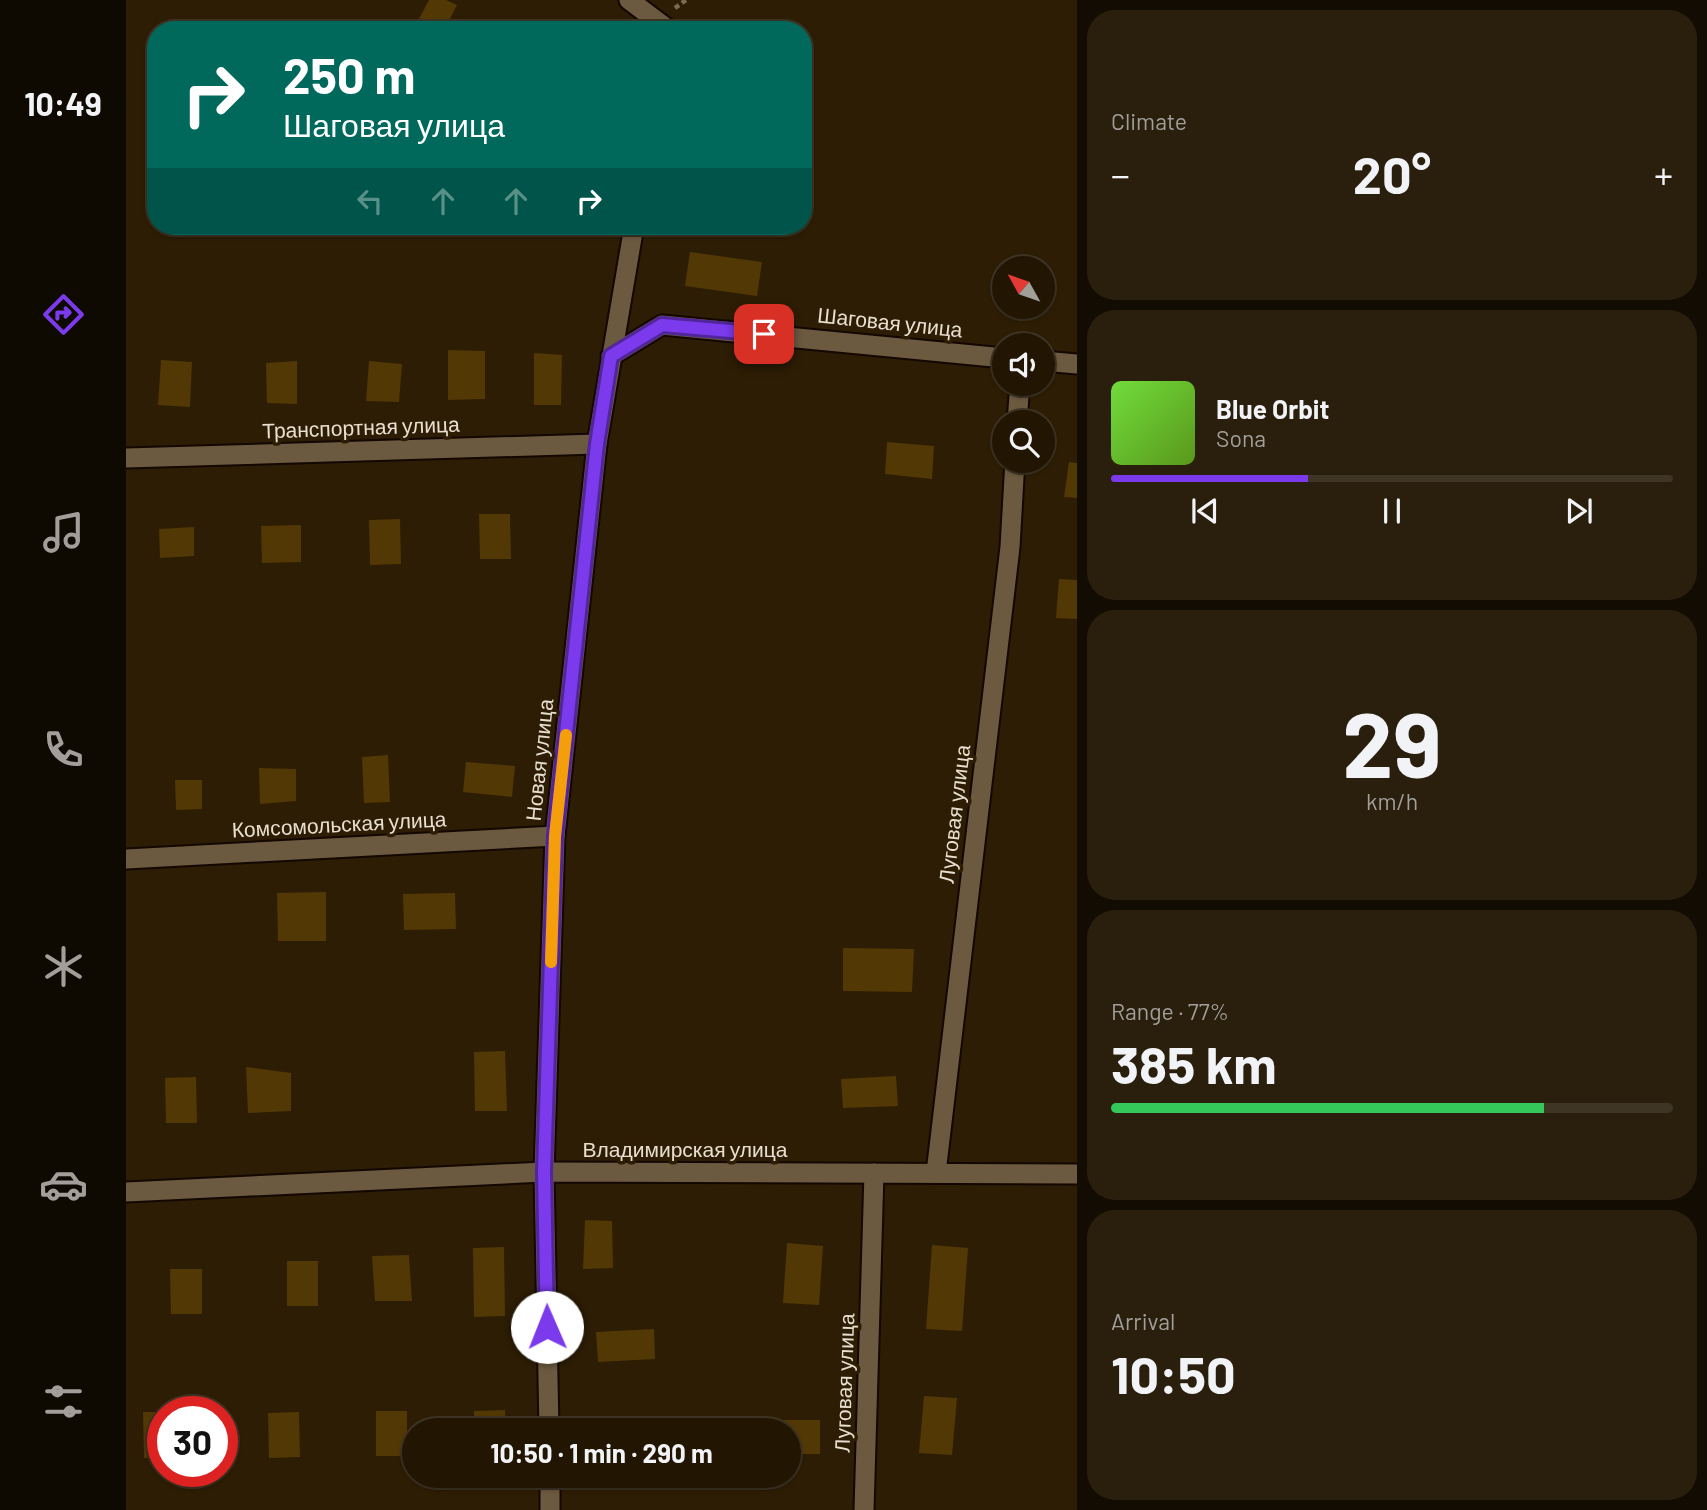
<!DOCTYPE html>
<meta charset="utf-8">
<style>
body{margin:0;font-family:Barlow,sans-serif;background:#2a1f0d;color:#f1f3f6;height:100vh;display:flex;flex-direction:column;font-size:26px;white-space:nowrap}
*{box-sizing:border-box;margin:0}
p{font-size:23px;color:#a29f9a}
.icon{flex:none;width:38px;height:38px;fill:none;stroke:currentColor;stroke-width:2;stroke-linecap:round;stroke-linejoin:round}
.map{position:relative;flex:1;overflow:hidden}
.sheet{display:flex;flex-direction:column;gap:10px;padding:10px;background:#130c02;width:630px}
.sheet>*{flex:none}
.hud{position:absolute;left:21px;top:21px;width:665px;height:214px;border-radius:28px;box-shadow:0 2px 5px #0004,0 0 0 2px #3f3525;background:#00695c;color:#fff;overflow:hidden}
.needle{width:46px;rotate:310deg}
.fabs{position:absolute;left:866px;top:256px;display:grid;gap:14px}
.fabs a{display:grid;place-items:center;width:63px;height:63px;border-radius:50%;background:#221603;box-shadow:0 2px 5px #0004,0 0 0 2px #3f3525;font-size:35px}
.speed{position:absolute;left:21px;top:1396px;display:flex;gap:14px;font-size:35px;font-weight:700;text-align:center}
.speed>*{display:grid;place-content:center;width:91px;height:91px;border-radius:50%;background:#221603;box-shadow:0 2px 5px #0004,0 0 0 2px #3f3525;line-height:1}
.speed .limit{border:10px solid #d22;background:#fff;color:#111}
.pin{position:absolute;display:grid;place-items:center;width:60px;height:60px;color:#fff;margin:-30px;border-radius:14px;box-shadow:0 4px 10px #0006}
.me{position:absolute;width:77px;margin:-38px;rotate:359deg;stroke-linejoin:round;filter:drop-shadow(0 0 5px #0008)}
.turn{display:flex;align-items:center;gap:24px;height:147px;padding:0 21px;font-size:32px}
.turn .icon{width:91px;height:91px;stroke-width:2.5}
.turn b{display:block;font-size:49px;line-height:60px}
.lanes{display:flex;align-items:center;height:66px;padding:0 21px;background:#0003;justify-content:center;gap:35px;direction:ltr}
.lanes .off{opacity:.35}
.big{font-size:52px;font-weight:700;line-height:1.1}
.sheet .widget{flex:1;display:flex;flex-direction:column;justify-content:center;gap:10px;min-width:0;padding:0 24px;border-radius:28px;background:#2a1f0d}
.sheet .dial{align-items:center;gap:0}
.dial b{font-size:91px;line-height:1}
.song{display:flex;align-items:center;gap:21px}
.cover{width:84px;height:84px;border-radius:10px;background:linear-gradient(135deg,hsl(100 70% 55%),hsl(90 70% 35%))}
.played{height:7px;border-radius:4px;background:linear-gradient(90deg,#7c3aed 35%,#3f3525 35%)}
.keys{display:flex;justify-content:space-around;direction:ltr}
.heat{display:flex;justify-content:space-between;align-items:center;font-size:38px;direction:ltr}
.charge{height:10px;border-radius:5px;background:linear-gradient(90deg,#34c759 77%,#3f3525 0)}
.trip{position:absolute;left:276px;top:1418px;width:399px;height:70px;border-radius:35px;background:#221603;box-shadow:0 2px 5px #0004,0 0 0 2px #3f3525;font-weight:700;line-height:70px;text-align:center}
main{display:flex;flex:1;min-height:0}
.dock{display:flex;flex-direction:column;width:126px;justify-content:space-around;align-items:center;background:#0e0901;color:#a29f9a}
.dock .icon{width:49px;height:49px}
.dock .active{color:#7c3aed}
.dock b{font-size:32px;color:#f1f3f6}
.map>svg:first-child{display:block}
</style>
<main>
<nav class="dock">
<b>10:49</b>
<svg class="icon active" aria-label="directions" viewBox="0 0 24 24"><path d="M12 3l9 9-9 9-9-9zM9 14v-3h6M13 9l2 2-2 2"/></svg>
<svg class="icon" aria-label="music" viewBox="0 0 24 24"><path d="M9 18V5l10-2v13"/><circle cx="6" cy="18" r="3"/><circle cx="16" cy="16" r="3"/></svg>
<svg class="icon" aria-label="phone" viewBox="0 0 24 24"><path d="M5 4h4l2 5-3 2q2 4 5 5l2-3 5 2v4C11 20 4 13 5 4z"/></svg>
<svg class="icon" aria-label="climate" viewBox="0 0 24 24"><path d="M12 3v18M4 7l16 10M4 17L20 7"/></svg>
<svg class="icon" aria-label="car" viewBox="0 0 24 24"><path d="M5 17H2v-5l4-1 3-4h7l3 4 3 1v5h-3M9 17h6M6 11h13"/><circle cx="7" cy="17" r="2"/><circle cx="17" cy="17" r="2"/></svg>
<svg class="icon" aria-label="filters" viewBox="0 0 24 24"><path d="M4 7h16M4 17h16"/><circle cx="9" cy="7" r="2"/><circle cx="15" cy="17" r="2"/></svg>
</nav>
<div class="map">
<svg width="951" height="1510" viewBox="0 0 951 1510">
<rect width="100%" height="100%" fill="#2d1d04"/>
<g fill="#523805">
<polygon points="303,0 320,0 331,5 318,30 287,30"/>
<polygon points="564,252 636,262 631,296 559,286"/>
<polygon points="322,350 359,351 359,399 322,400"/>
<polygon points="408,353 436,355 435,405 408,405"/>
<polygon points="35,360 66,362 64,407 32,405"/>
<polygon points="171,361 171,404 141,403 140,363"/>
<polygon points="243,361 276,364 273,402 240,401"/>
<polygon points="761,442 808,446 806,479 759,474"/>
<polygon points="943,462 951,463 951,498 938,497"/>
<polygon points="353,514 384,514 385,559 354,559"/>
<polygon points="274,519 275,564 244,565 243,520"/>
<polygon points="175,525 175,562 136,563 135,526"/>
<polygon points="68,527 68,556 34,558 33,529"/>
<polygon points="933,579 951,580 951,619 930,618"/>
<polygon points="262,755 264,802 238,803 236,757"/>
<polygon points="340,762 389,766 386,797 337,792"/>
<polygon points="133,768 170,769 170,801 134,804"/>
<polygon points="49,780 76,780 76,809 50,810"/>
<polygon points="200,892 200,941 152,941 151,893"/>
<polygon points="329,893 330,929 278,930 277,894"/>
<polygon points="717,948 788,949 786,992 717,991"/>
<polygon points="379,1051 381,1111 349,1111 348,1052"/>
<polygon points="120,1067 165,1073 165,1111 122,1113"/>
<polygon points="770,1076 772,1106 717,1108 715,1079"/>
<polygon points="70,1077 71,1123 40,1123 39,1078"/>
<polygon points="459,1220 486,1221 487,1268 457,1269"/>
<polygon points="661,1243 697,1246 693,1305 657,1303"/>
<polygon points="806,1245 842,1248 836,1331 800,1329"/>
<polygon points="378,1247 379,1316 348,1317 347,1248"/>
<polygon points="283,1255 286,1301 249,1301 246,1256"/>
<rect x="161" y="1261" width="31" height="45"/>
<polygon points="44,1269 76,1269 76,1314 45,1314"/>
<polygon points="528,1329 529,1359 472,1362 470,1332"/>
<polygon points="798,1396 831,1398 826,1455 793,1453"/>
<polygon points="379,1410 379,1430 348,1430 348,1411"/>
<rect x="250" y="1411" width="31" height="45"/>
<polygon points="17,1412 37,1412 37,1457 18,1458"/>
<polygon points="173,1412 174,1457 143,1458 142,1413"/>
<polygon points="527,1419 528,1430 473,1430 472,1422"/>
<polygon points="621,1420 694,1420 694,1454 663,1454 663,1430 622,1430"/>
</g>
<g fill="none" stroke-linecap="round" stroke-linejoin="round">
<defs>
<g id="minor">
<polyline points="503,0 543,30"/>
<polyline points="485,356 536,325 878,358"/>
<polyline points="917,361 951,364"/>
<polyline points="891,422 894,383"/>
<polyline points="0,458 471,444"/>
<polyline points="0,859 429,836"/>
<polyline points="810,1173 884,547 889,460"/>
<polyline points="0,1192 418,1172 951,1174"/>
<polyline points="423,1430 418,1172 429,836 471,444 508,226"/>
<polyline points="424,1475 424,1510"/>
<polyline points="738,1510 748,1173"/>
</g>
</defs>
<use href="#minor" stroke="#140700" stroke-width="23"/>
<polyline stroke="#786a55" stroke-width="4.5" stroke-dasharray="5 3.5" stroke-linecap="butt" points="549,8 560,0"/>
<use href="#minor" stroke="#6c5a40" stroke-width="19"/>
</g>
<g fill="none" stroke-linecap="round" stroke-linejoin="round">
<defs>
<polyline id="route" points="421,1327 418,1172 429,836 471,444 485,356 536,325 638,334"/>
</defs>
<use href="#route" stroke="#51269a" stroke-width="18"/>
<use href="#route" stroke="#7c3aed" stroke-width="12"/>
<polyline stroke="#f59e0b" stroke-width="12" points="425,962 429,836 440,735"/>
</g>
<g text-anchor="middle" stroke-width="7" stroke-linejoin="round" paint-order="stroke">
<g font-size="21" fill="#e9dfd0" stroke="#2d1d04">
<text transform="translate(764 323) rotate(6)" y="7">Шаговая улица</text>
<text transform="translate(235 428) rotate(-2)" y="7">Транспортная улица</text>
<text transform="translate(414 760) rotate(-84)" y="7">Новая улица</text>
<text transform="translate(829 814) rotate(-83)" y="7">Луговая улица</text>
<text transform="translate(213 825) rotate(-3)" y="7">Комсомольская улица</text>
<text x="559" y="1157">Владимирская улица</text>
<text transform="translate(719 1383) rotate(-88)" y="7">Луговая улица</text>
</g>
</g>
</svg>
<div class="fabs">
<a><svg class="needle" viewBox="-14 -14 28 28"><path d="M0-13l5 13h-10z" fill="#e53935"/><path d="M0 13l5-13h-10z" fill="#a29f9a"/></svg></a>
<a><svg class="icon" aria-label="sound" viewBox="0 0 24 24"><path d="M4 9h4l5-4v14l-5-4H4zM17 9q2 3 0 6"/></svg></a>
<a><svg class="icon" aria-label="search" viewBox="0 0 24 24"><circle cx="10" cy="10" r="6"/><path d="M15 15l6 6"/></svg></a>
</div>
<div class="speed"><div class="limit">30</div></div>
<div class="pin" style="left:638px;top:334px;background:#d93025"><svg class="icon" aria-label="arrive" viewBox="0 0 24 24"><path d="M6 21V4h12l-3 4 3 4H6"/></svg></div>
<svg class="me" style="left:421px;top:1327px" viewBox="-20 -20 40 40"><circle r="19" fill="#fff"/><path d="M0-13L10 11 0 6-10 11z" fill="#7c3aed"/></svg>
<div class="trip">10:50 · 1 min · 290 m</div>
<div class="hud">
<div class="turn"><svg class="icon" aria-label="right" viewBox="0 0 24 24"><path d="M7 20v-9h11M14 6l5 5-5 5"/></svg><div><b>250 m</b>Шаговая улица</div></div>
<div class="lanes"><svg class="icon off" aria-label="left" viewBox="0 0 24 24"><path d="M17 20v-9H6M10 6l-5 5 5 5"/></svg><svg class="icon off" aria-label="ahead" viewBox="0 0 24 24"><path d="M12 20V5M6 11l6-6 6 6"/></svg><svg class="icon off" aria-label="ahead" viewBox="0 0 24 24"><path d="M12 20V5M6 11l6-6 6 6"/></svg><svg class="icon" aria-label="right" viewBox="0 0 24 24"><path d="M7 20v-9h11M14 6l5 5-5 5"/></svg></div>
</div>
</div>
<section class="sheet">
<div class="widget"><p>Climate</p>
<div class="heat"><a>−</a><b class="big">20°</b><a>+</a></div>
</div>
<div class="widget">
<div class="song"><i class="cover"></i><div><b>Blue Orbit</b><p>Sona</p></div></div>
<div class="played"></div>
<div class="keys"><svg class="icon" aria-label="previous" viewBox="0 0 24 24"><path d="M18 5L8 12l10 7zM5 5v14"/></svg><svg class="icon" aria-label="pause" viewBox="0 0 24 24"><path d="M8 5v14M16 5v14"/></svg><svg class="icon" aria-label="next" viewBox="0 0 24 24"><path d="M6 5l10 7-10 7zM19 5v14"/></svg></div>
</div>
<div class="widget dial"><b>29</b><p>km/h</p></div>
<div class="widget"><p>Range · 77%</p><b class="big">385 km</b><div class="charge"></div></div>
<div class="widget"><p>Arrival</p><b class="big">10:50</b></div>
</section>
</main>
